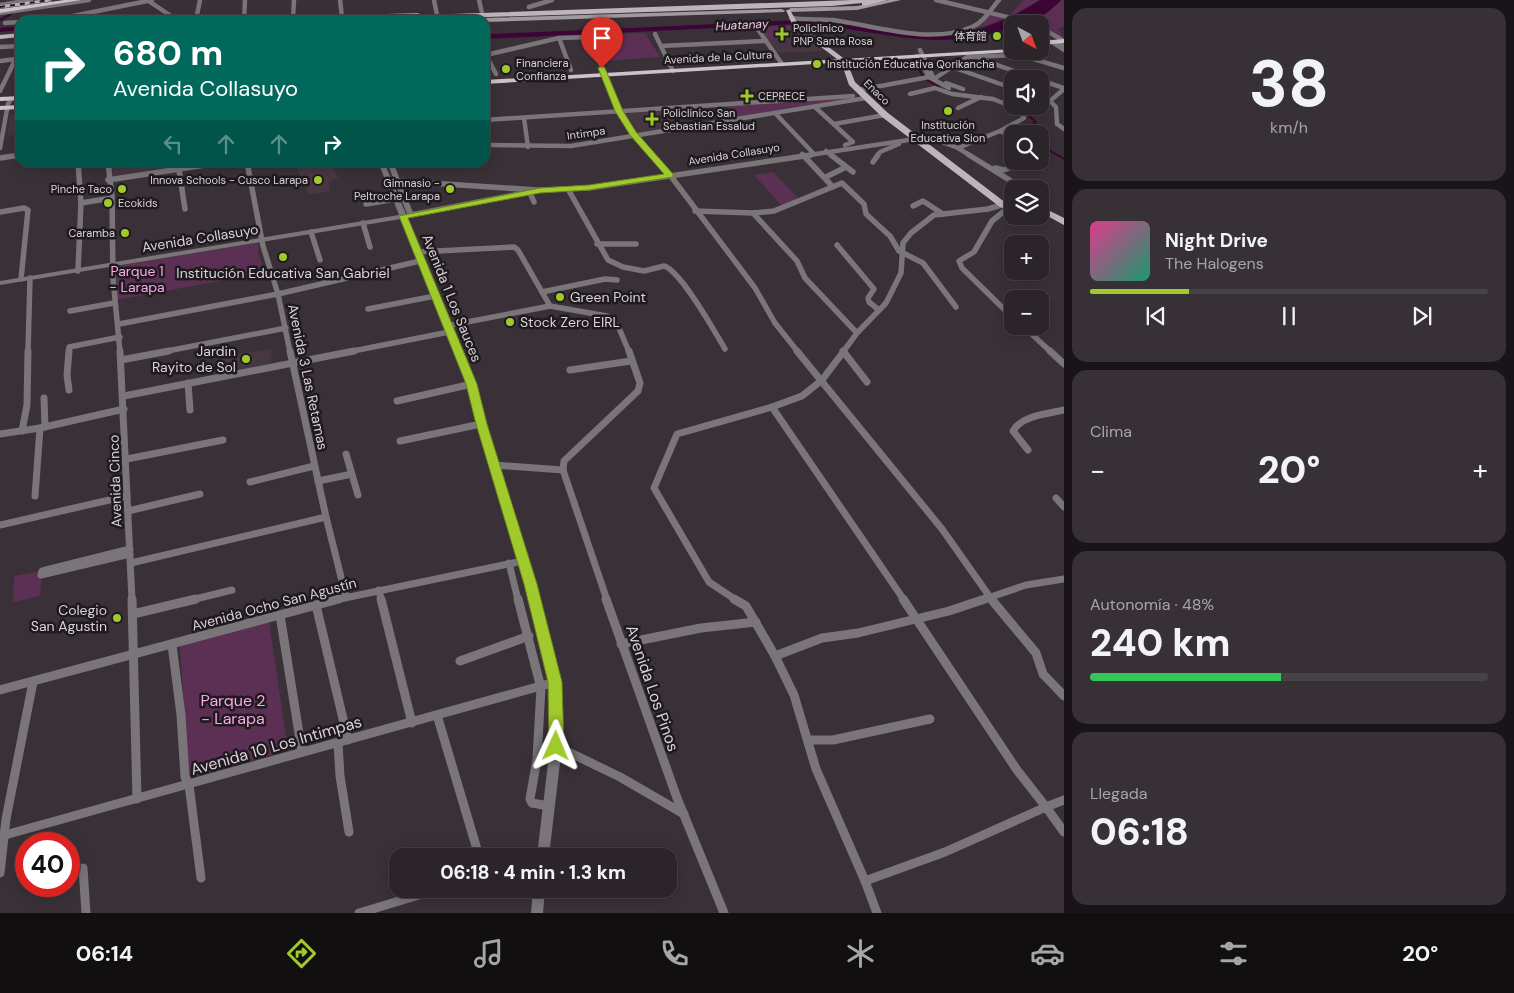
<!DOCTYPE html>
<html lang="es">
<meta charset="utf-8">
<style>
body{margin:0;font-family:"DM Sans","Noto Sans SC",sans-serif;background:#373135;color:#f1f3f6;height:100vh;display:flex;flex-direction:column;font-size:19px;white-space:nowrap}
*{box-sizing:border-box;margin:0}
p{font-size:16px;color:#a6a5a8}
.icon{flex:none;width:28px;height:28px;fill:none;stroke:currentColor;stroke-width:2;stroke-linecap:round;stroke-linejoin:round}
.map{position:relative;flex:1;overflow:hidden}
.panel{display:flex;flex-direction:column;gap:8px;padding:8px;background:#181417;width:450px}
.panel>*{flex:none}
.hud{position:absolute;left:15px;top:15px;width:475px;height:152px;border-radius:15px;box-shadow:0 2px 12px #0003,0 0 0 1px #474246;background:#00695c;color:#fff;overflow:hidden}
.needle{width:32px;rotate:139deg}
.controls{position:absolute;left:1004px;top:15px;display:grid;gap:10px}
.controls a{display:grid;place-items:center;width:45px;height:45px;border-radius:10px;background:#2b2529;box-shadow:0 2px 12px #0003,0 0 0 1px #474246;font-size:25px}
.speed{position:absolute;left:15px;top:832px;display:flex;gap:10px;font-size:25px;font-weight:700;text-align:center}
.speed>*{display:grid;place-content:center;width:65px;height:65px;border-radius:50%;background:#2b2529;box-shadow:0 2px 12px #0003,0 0 0 1px #474246;line-height:1}
.speed .limit{border:8px solid #d22;background:#fff;color:#111}
.pin{position:absolute;display:grid;place-items:center;width:42px;height:42px;color:#fff;margin:-51px -21px;border-radius:50% 50% 50% 0;rotate:-45deg;box-shadow:0 0 5px #0007}
.pin .icon{rotate:45deg}
.me{position:absolute;width:55px;margin:-28px;rotate:1deg;stroke-linejoin:round;filter:drop-shadow(0 0 4px #0008)}
.turn{display:flex;align-items:center;gap:18px;height:105px;padding:0 15px;font-size:22px}
.turn .icon{width:65px;height:65px;stroke-width:2.5}
.turn b{display:block;font-size:35px;line-height:42px}
.lanes{display:flex;align-items:center;height:48px;padding:0 15px;background:#0003;justify-content:center;gap:25px;direction:ltr}
.lanes .off{opacity:.35}
.big{font-size:38px;font-weight:800;line-height:1.1}
.panel .tile{flex:1;display:flex;flex-direction:column;justify-content:center;gap:8px;min-width:0;padding:0 18px;border-radius:15px;background:#373135}
.panel .dial{align-items:center;gap:0}
.dial b{font-size:65px;line-height:1}
.song{display:flex;align-items:center;gap:15px}
.cover{width:60px;height:60px;border-radius:8px;background:linear-gradient(135deg,hsl(330 70% 55%),hsl(160 70% 35%))}
.played{height:5px;border-radius:2px;background:linear-gradient(90deg,#a0ca2c 25%,#474246 25%)}
.keys{display:flex;justify-content:space-around;direction:ltr}
.heat{display:flex;justify-content:space-between;align-items:center;font-size:28px;direction:ltr}
.charge{height:8px;border-radius:4px;background:linear-gradient(90deg,#34c759 48%,#474246 0)}
.trip{position:absolute;left:389px;top:848px;width:288px;height:50px;border-radius:15px;background:#2b2529;box-shadow:0 2px 12px #0003,0 0 0 1px #474246;font-weight:800;line-height:50px;text-align:center}
.dock{display:flex;height:80px;justify-content:space-around;align-items:center;background:#110f10;color:#a6a5a8}
.dock .icon{width:35px;height:35px}
.dock .selected{color:#a0ca2c}
.dock b{font-size:22px;color:#f1f3f6}
main{display:flex;flex:1;min-height:0}
.map>svg:first-child{display:block}
</style>
<main>
<div class="map">
<svg width="1064" height="913" viewBox="0 0 1064 913">
<rect width="100%" height="100%" fill="#393137"/>
<g fill="#463742">
<polygon points="790,25 825,51 775,53 758,27"/>
<polygon points="670,110 677,126 639,132 627,115 629,112"/>
<polygon points="10,114 20,114 20,134 7,136"/>
<polygon points="113,163 209,163 113,178"/>
<polygon points="295,163 332,163 338,178 329,182 330,191 308,195"/>
<polygon points="272,349 271,363 223,373 221,356"/>
</g>
<g fill="#5c3054">
<polygon points="1023,0 1040,0 1020,13 973,30 989,12 1009,16"/>
<path d="M1057,0h7v26l-6,3 6,8c-9,1 -15,-6 -24,-5v-8h-22l18,-8z"/>
<polygon points="789,26 797,32 793,32 795,35 768,40 761,28"/>
<polygon points="645,33 660,57 602,61 593,35"/>
<polygon points="850,98 734,118 724,117 733,116 727,106"/>
<polygon points="773,172 798,198 782,206 754,175"/>
<polygon points="256,243 259,245 258,251 264,273 116,300 117,266"/>
<polygon points="42,571 40,596 13,602 14,576"/>
<polygon points="269,622 288,750 189,778 180,646"/>
</g>
<path fill="#3d0536" d="M1040,0h17l-21,17 -24,7 -7,5 -31,8 -27,2h-29l-95,-16 -24,-1 -314,15 7,-3 312,-13c50,3 102,18 152,13 30,-3 59,-19 84,-34z"/>
<g fill="none" stroke-linecap="round" stroke-linejoin="round">
<g stroke="#3d0536" stroke-width="2">
<polyline points="0,20 11,14"/>
<polyline points="913,59 924,78 939,87"/>
<polyline points="1014,134 1012,130 1023,130 1036,122 1021,109"/>
<polyline points="1040,145 1064,159"/>
</g>
<g fill="#3d0536" fill-rule="evenodd">
<path d="M1052,0h9c-13,14 -27,24 -47,24l19,-9z"/>
<path d="M799,20c76,3 133,29 210,4h4l-1,4c-81,27 -134,0 -213,-4l-314,15v-4z"/>
<polygon points="20,26 20,30 0,32 0,28"/>
</g>
<g stroke="#797578" stroke-width="4.5">
<polyline points="147,0 177,20"/>
<polyline points="340,0 342,17"/>
<polyline points="434,0 438,20"/>
<polyline points="479,0 482,13"/>
<polyline points="936,0 1037,24"/>
<polyline points="0,5 31,0"/>
<polyline points="529,7 552,0"/>
<polyline points="0,13 89,0"/>
<path d="M791,18c14,2 28,1 42,2 43,6 97,25 139,7 12,-5 19,-18 27,-27"/>
<polyline points="293,19 294,0"/>
<polyline points="36,20 73,16 152,0"/>
<polyline points="196,20 200,0"/>
<polyline points="244,20 245,0"/>
<polyline points="5,23 20,22"/>
<polyline points="1040,27 1064,41"/>
<polyline points="757,28 782,64"/>
<polyline points="655,34 673,71"/>
<polyline points="559,38 571,70"/>
<polyline points="1052,42 1064,50"/>
<polyline points="661,46 766,41"/>
<polyline points="0,47 20,46"/>
<polyline points="920,50 934,79 967,57 1020,55 1064,68"/>
<polyline points="485,53 496,74"/>
<path d="M486,55l73,-17 31,-1c19,47 28,80 63,119"/>
<polyline points="917,56 929,77 949,88"/>
<polyline points="980,59 1037,79"/>
<polyline points="0,61 16,59"/>
<polyline points="952,67 1012,88"/>
<polyline points="1040,80 1064,88"/>
<polyline points="946,83 963,89"/>
<polyline points="1064,89 1050,101 1056,107 1057,124 1064,129"/>
<polyline points="859,90 929,77"/>
<polyline points="0,91 20,50"/>
<polyline points="910,94 935,88 952,94 993,99 1021,110 1024,118 1000,131 1012,137"/>
<polyline points="1040,98 1050,101"/>
<polyline points="815,107 853,142 845,145"/>
<polyline points="958,108 981,97"/>
<polyline points="775,113 813,153"/>
<polyline points="524,118 528,147"/>
<polyline points="485,120 853,96"/>
<polyline points="834,124 885,115"/>
<polyline points="485,145 571,146 866,98"/>
<polyline points="0,148 8,104 11,99"/>
<polyline points="958,148 1000,131"/>
<polyline points="826,151 832,156"/>
<polyline points="802,154 804,156"/>
<polyline points="15,156 20,155"/>
<polyline points="803,156 928,137 958,148 971,156"/>
<polyline points="877,156 880,152 899,144"/>
</g>
<g stroke="#797578" stroke-width="5.5">
<polyline points="652,155 670,175 755,288 775,323 798,352"/>
<polyline points="803,155 833,187"/>
<polyline points="831,155 853,172"/>
<polyline points="969,155 1024,189"/>
<polyline points="0,158 20,155"/>
<polyline points="78,162 81,203 78,271"/>
<polyline points="108,162 112,196 113,278 120,352"/>
<polyline points="247,162 263,246 278,294 290,352"/>
<polyline points="873,162 878,155"/>
<polyline points="995,168 1004,170 1026,161"/>
<polyline points="179,170 185,209"/>
<polyline points="826,177 846,167"/>
<polyline points="108,180 225,162"/>
<polyline points="398,181 537,190"/>
<path d="M568,189l40,71 15,7 21,4 20,-5c17,5 51,66 61,83"/>
<polyline points="530,193 534,202"/>
<polyline points="81,203 112,198"/>
<polyline points="366,204 396,199"/>
<polyline points="913,206 923,201 943,214"/>
<polyline points="1008,208 992,221 974,252 959,261 962,268 1012,317"/>
<polyline points="695,211 753,213 774,211 842,183 864,204 866,214 890,236 899,251 923,263 956,307"/>
<polyline points="0,212 24,208 28,210 21,279"/>
<polyline points="753,213 797,261 805,278 857,333"/>
<polyline points="411,215 540,190 589,188 811,155"/>
<polyline points="363,223 370,247"/>
<polyline points="311,232 320,260"/>
<polyline points="597,244 636,244"/>
<polyline points="837,245 874,289 868,298 869,302 879,310"/>
<polyline points="418,252 514,247 518,250 550,306"/>
<polyline points="542,292 605,279 617,280"/>
<polyline points="368,309 435,296"/>
<polyline points="70,311 114,303"/>
<polyline points="119,324 278,294 420,261"/>
<polyline points="446,326 550,306 607,316 619,328 629,352"/>
<polyline points="1023,326 1051,352"/>
<polyline points="28,352 30,278"/>
<polyline points="69,352 69,347 120,337"/>
<polyline points="162,352 286,328"/>
<polyline points="348,352 449,332"/>
<polyline points="843,352 857,333 886,303 901,273 903,243 911,233 934,215 988,209 1012,202"/>
</g>
<g stroke="#797578" stroke-width="7">
<polyline points="69,351 67,375 69,390"/>
<polyline points="120,351 132,600"/>
<polyline points="290,351 326,517 346,597"/>
<polyline points="797,351 942,529 992,600"/>
<polyline points="843,351 867,382"/>
<polyline points="1050,351 1064,364"/>
<polyline points="121,360 169,351"/>
<polyline points="570,370 631,361"/>
<polyline points="188,383 190,410"/>
<polyline points="124,396 354,351"/>
<polyline points="44,398 45,427"/>
<polyline points="397,401 472,384"/>
<polyline points="772,407 904,600"/>
<polyline points="22,431 27,405 28,351"/>
<polyline points="0,434 40,428 124,409"/>
<polyline points="400,441 481,424"/>
<path d="M1028,450l-15,-19c9,-16 35,-17 51,-21"/>
<polyline points="346,454 358,495"/>
<polyline points="127,459 223,440"/>
<polyline points="494,465 563,470"/>
<polyline points="318,481 352,474"/>
<polyline points="250,482 314,466"/>
<polyline points="35,496 40,428"/>
<polyline points="1056,498 1064,507"/>
<polyline points="128,511 200,494"/>
<polyline points="0,525 127,496"/>
<polyline points="130,549 42,571 41,575 130,554"/>
<polyline points="131,563 326,517"/>
<polyline points="509,563 518,600"/>
<polyline points="379,590 381,600"/>
<polyline points="191,600 232,590"/>
<polyline points="335,600 523,561"/>
<polyline points="607,600 563,470 564,461 638,391 640,383 629,351"/>
<polyline points="736,600 709,582 654,488 677,434 772,407 802,396 822,380 844,351"/>
<polyline points="982,600 1026,585 1064,579"/>
</g>
<g stroke="#797578" stroke-width="9">
<polyline points="132,599 137,799"/>
<polyline points="381,599 412,723"/>
<polyline points="518,599 541,688 537,759 530,799 532,803 549,806"/>
<polyline points="606,599 677,798 724,913"/>
<polyline points="734,599 746,606 775,656 822,638 858,633 949,611 985,599"/>
<polyline points="991,599 1036,653 1043,674 1064,696"/>
<polyline points="316,605 348,740"/>
<polyline points="133,614 196,599"/>
<polyline points="280,615 302,752"/>
<polyline points="621,644 701,628 756,622"/>
<polyline points="172,645 181,715 185,777 189,785 201,878"/>
<polyline points="775,656 794,695 816,769 865,881 945,852 1046,807 1017,770 903,599"/>
<polyline points="460,661 529,636"/>
<polyline points="0,690 339,599"/>
<polyline points="437,715 479,856"/>
<polyline points="809,740 833,740 930,719"/>
<polyline points="338,743 340,776 349,832"/>
<polyline points="556,746 620,777 684,814"/>
<polyline points="1064,800 1046,807 1064,832"/>
<polyline points="5,835 555,682"/>
<polyline points="83,868 86,913"/>
<polyline points="0,873 6,819 33,682"/>
<polyline points="865,881 877,913"/>
<polyline points="359,913 439,889"/>
</g>
<g fill="#797578" fill-rule="evenodd">
<polygon points="1055,40 1059,40 1064,44 1064,49 1055,42"/>
<polygon points="378,162 384,162 406,214 407,214 387,162 393,162 414,215 407,218 476,384 485,424 535,584 560,682 562,746 549,856 537,856 550,746 550,682 525,584 477,424 468,384 401,219 0,285 0,281 399,215"/>
<polygon points="533,889 545,889 543,913 531,913"/>
</g>
<g fill="#a0999e" fill-rule="evenodd">
<polygon points="889,0 901,0 857,10 791,12 788,10 791,8 857,6"/>
<polygon points="782,9 785,11 784,12 485,22 485,20 481,20 484,18"/>
<polygon points="418,13 420,14 420,16 309,20 248,20 251,18"/>
</g>
<g fill="#beb5bc" fill-rule="evenodd">
<polygon points="852,0 888,0 864,6 862,5 862,3 831,6 396,20 332,20 335,18"/>
<polygon points="786,10 790,10 798,24 846,60 855,82 888,113 1006,203 1012,205 1012,210 1000,207 882,117 849,85 841,62 793,26"/>
<polygon points="20,33 20,37 0,39 0,35"/>
<polygon points="1040,206 1064,218 1064,225 1040,212"/>
</g>
<g fill="#ccc2c9" fill-rule="evenodd">
<polygon points="64,0 81,0 0,13 0,9"/>
<polygon points="1064,39 1064,43 1040,45 1040,41"/>
<polygon points="1012,49 1014,52 485,84 485,80"/>
<polygon points="20,96 20,100 0,101 0,97"/>
<polygon points="20,105 20,109 0,110 0,106"/>
</g>
<defs>
<polyline id="rail" points="0,7 50,0"/>
</defs>
<use href="#rail" stroke="#b9b2b7" stroke-width="3"/>
<use href="#rail" stroke="#1e1a1d" stroke-width="2" stroke-dasharray="5" stroke-linecap="butt"/>
</g>
<polygon fill="#a0ca2c" stroke="#68831d" points="602,66 605,68 623,111 636,132 673,174 673,177 589,190 540,193 408,218 477,384 487,424 537,584 562,682 564,746 562,751 556,753 551,751 549,746 548,682 524,584 476,424 466,384 399,216 540,188 589,185 664,174 630,135 615,111 598,68"/>
<g fill="#a0ca2c" stroke="#1e1a1d" stroke-width="2">
<path d="M779.5 26.5h5v5h5v5h-5v5h-5v-5h-5v-5h5z"/>
<circle cx="997" cy="36" r="5"/>
<circle cx="817" cy="64" r="5"/>
<circle cx="506" cy="69" r="5"/>
<path d="M744.5 88.5h5v5h5v5h-5v5h-5v-5h-5v-5h5z"/>
<circle cx="948" cy="111" r="5"/>
<path d="M649.5 111.5h5v5h5v5h-5v5h-5v-5h-5v-5h5z"/>
<circle cx="318" cy="180" r="5"/>
<circle cx="122" cy="189" r="5"/>
<circle cx="450" cy="189" r="5"/>
<circle cx="108" cy="203" r="5"/>
<circle cx="125" cy="233" r="5"/>
<circle cx="283" cy="257" r="5"/>
<circle cx="560" cy="297" r="5"/>
<circle cx="510" cy="322" r="5"/>
<circle cx="246" cy="359" r="5"/>
<circle cx="117" cy="618" r="5"/>
</g>
<g text-anchor="middle" stroke-width="5" stroke-linejoin="round" paint-order="stroke">
<g font-size="11" fill="#d9d3d8" stroke="#1e1a1d" text-anchor="start">
<text x="793" y="32">Policlinico<tspan x="793" dy="13">PNP Santa Rosa</tspan></text>
<text x="987" y="40" text-anchor="end">体育館</text>
<text x="516" y="67">Financiera<tspan x="516" dy="13">Confianza</tspan></text>
<text x="827" y="68">Institución Educativa Qorikancha</text>
<text x="758" y="100">CEPRECE</text>
<text x="663" y="117">Policlinico San<tspan x="663" dy="13">Sebastian Essalud</tspan></text>
<text x="948" y="129" text-anchor="middle">Institución<tspan x="948" dy="13">Educativa Sion</tspan></text>
<text x="308" y="184" text-anchor="end">Innova Schools - Cusco Larapa</text>
<text x="440" y="187" text-anchor="end">Gimnasio -<tspan x="440" dy="13">Peltroche Larapa</tspan></text>
<text x="112" y="193" text-anchor="end">Pinche Taco</text>
<text x="118" y="207">Ecokids</text>
<text x="115" y="237" text-anchor="end">Caramba</text>
</g>
<g font-size="11" fill="#d9d3d8" stroke="#1e1a1d">
<text transform="translate(718 57) rotate(-3)" y="4">Avenida de la Cultura</text>
<text transform="translate(877 92) rotate(44)" y="4">Enaco</text>
<text transform="translate(586 133) rotate(-8)" y="4">Intimpa</text>
<text transform="translate(734 154) rotate(-9)" y="4">Avenida Collasuyo</text>
</g>
<g font-size="12" font-style="italic" fill="#f7c2eb" stroke="#1e1a1d">
<text transform="translate(742 25) rotate(-3)" y="4">Huatanay</text>
</g>
<g font-size="14" fill="#d9d3d8" stroke="#1e1a1d">
<text transform="translate(200 238) rotate(-9)" y="5">Avenida Collasuyo</text>
<text transform="translate(452 298) rotate(68)" y="5">Avenida 1 Los Sauces</text>
<text transform="translate(308 377) rotate(78)" y="5">Avenida 3 Las Retamas</text>
<text transform="translate(115 481) rotate(-92)" y="5">Avenida Cinco</text>
<text transform="translate(274 604) rotate(-15)" y="5">Avenida Ocho San Agustín</text>
</g>
<g font-size="14" fill="#fca6eb" stroke="#1e1a1d">
<text x="137" y="276">Parque 1<tspan x="137" dy="16">- Larapa</tspan></text>
</g>
<g font-size="14" fill="#d9d3d8" stroke="#1e1a1d" text-anchor="start">
<text x="283" y="278" text-anchor="middle">Institución Educativa San Gabriel</text>
<text x="570" y="302">Green Point</text>
<text x="520" y="327">Stock Zero EIRL</text>
<text x="236" y="356" text-anchor="end">Jardin<tspan x="236" dy="16">Rayito de Sol</tspan></text>
<text x="107" y="615" text-anchor="end">Colegio<tspan x="107" dy="16">San Agustin</tspan></text>
</g>
<g font-size="16" fill="#d9d3d8" stroke="#1e1a1d">
<text transform="translate(653 688) rotate(71)" y="6">Avenida Los Pinos</text>
<text transform="translate(276 745) rotate(-16)" y="6">Avenida 10 Los Intimpas</text>
</g>
<g font-size="16" fill="#fca6eb" stroke="#1e1a1d">
<text x="233" y="706">Parque 2<tspan x="233" dy="18">- Larapa</tspan></text>
</g>
</g>
</svg>
<div class="controls">
<a><svg class="needle" viewBox="-14 -14 28 28"><path d="M0-13l5 13h-10z" fill="#e53935"/><path d="M0 13l5-13h-10z" fill="#a6a5a8"/></svg></a>
<a><svg class="icon" aria-label="sound" viewBox="0 0 24 24"><path d="M4 9h4l5-4v14l-5-4H4zM17 9q2 3 0 6"/></svg></a>
<a><svg class="icon" aria-label="search" viewBox="0 0 24 24"><circle cx="10" cy="10" r="6"/><path d="M15 15l6 6"/></svg></a>
<a><svg class="icon" aria-label="layers" viewBox="0 0 24 24"><path d="M12 4l9 5-9 5-9-5zM3 14l9 5 9-5"/></svg></a>
<a>+</a>
<a>−</a>
</div>
<div class="speed"><div class="limit">40</div></div>
<div class="pin" style="left:602px;top:68px;background:#d93025"><svg class="icon" aria-label="arrive" viewBox="0 0 24 24"><path d="M6 21V4h12l-3 4 3 4H6"/></svg></div>
<svg class="me" style="left:556px;top:746px" viewBox="-20 -20 40 40"><path d="M0-17L14 15 0 8-14 15z" fill="#a0ca2c" stroke="#fff" stroke-width="4"/></svg>
<div class="trip">06:18 · 4 min · 1.3 km</div>
<div class="hud">
<div class="turn"><svg class="icon" aria-label="right" viewBox="0 0 24 24"><path d="M7 20v-9h11M14 6l5 5-5 5"/></svg><div><b>680 m</b>Avenida Collasuyo</div></div>
<div class="lanes"><svg class="icon off" aria-label="left" viewBox="0 0 24 24"><path d="M17 20v-9H6M10 6l-5 5 5 5"/></svg><svg class="icon off" aria-label="ahead" viewBox="0 0 24 24"><path d="M12 20V5M6 11l6-6 6 6"/></svg><svg class="icon off" aria-label="ahead" viewBox="0 0 24 24"><path d="M12 20V5M6 11l6-6 6 6"/></svg><svg class="icon" aria-label="right" viewBox="0 0 24 24"><path d="M7 20v-9h11M14 6l5 5-5 5"/></svg></div>
</div>
</div>
<section class="panel">
<div class="tile dial"><b>38</b><p>km/h</p></div>
<div class="tile">
<div class="song"><i class="cover"></i><div><b>Night Drive</b><p>The Halogens</p></div></div>
<div class="played"></div>
<div class="keys"><svg class="icon" aria-label="previous" viewBox="0 0 24 24"><path d="M18 5L8 12l10 7zM5 5v14"/></svg><svg class="icon" aria-label="pause" viewBox="0 0 24 24"><path d="M8 5v14M16 5v14"/></svg><svg class="icon" aria-label="next" viewBox="0 0 24 24"><path d="M6 5l10 7-10 7zM19 5v14"/></svg></div>
</div>
<div class="tile"><p>Clima</p>
<div class="heat"><a>−</a><b class="big">20°</b><a>+</a></div>
</div>
<div class="tile"><p>Autonomía · 48%</p><b class="big">240 km</b><div class="charge"></div></div>
<div class="tile"><p>Llegada</p><b class="big">06:18</b></div>
</section>
</main>
<nav class="dock">
<b>06:14</b>
<svg class="icon selected" aria-label="directions" viewBox="0 0 24 24"><path d="M12 3l9 9-9 9-9-9zM9 14v-3h6M13 9l2 2-2 2"/></svg>
<svg class="icon" aria-label="music" viewBox="0 0 24 24"><path d="M9 18V5l10-2v13"/><circle cx="6" cy="18" r="3"/><circle cx="16" cy="16" r="3"/></svg>
<svg class="icon" aria-label="phone" viewBox="0 0 24 24"><path d="M5 4h4l2 5-3 2q2 4 5 5l2-3 5 2v4C11 20 4 13 5 4z"/></svg>
<svg class="icon" aria-label="climate" viewBox="0 0 24 24"><path d="M12 3v18M4 7l16 10M4 17L20 7"/></svg>
<svg class="icon" aria-label="car" viewBox="0 0 24 24"><path d="M5 17H2v-5l4-1 3-4h7l3 4 3 1v5h-3M9 17h6M6 11h13"/><circle cx="7" cy="17" r="2"/><circle cx="17" cy="17" r="2"/></svg>
<svg class="icon" aria-label="filters" viewBox="0 0 24 24"><path d="M4 7h16M4 17h16"/><circle cx="9" cy="7" r="2"/><circle cx="15" cy="17" r="2"/></svg>
<b>20°</b>
</nav>
